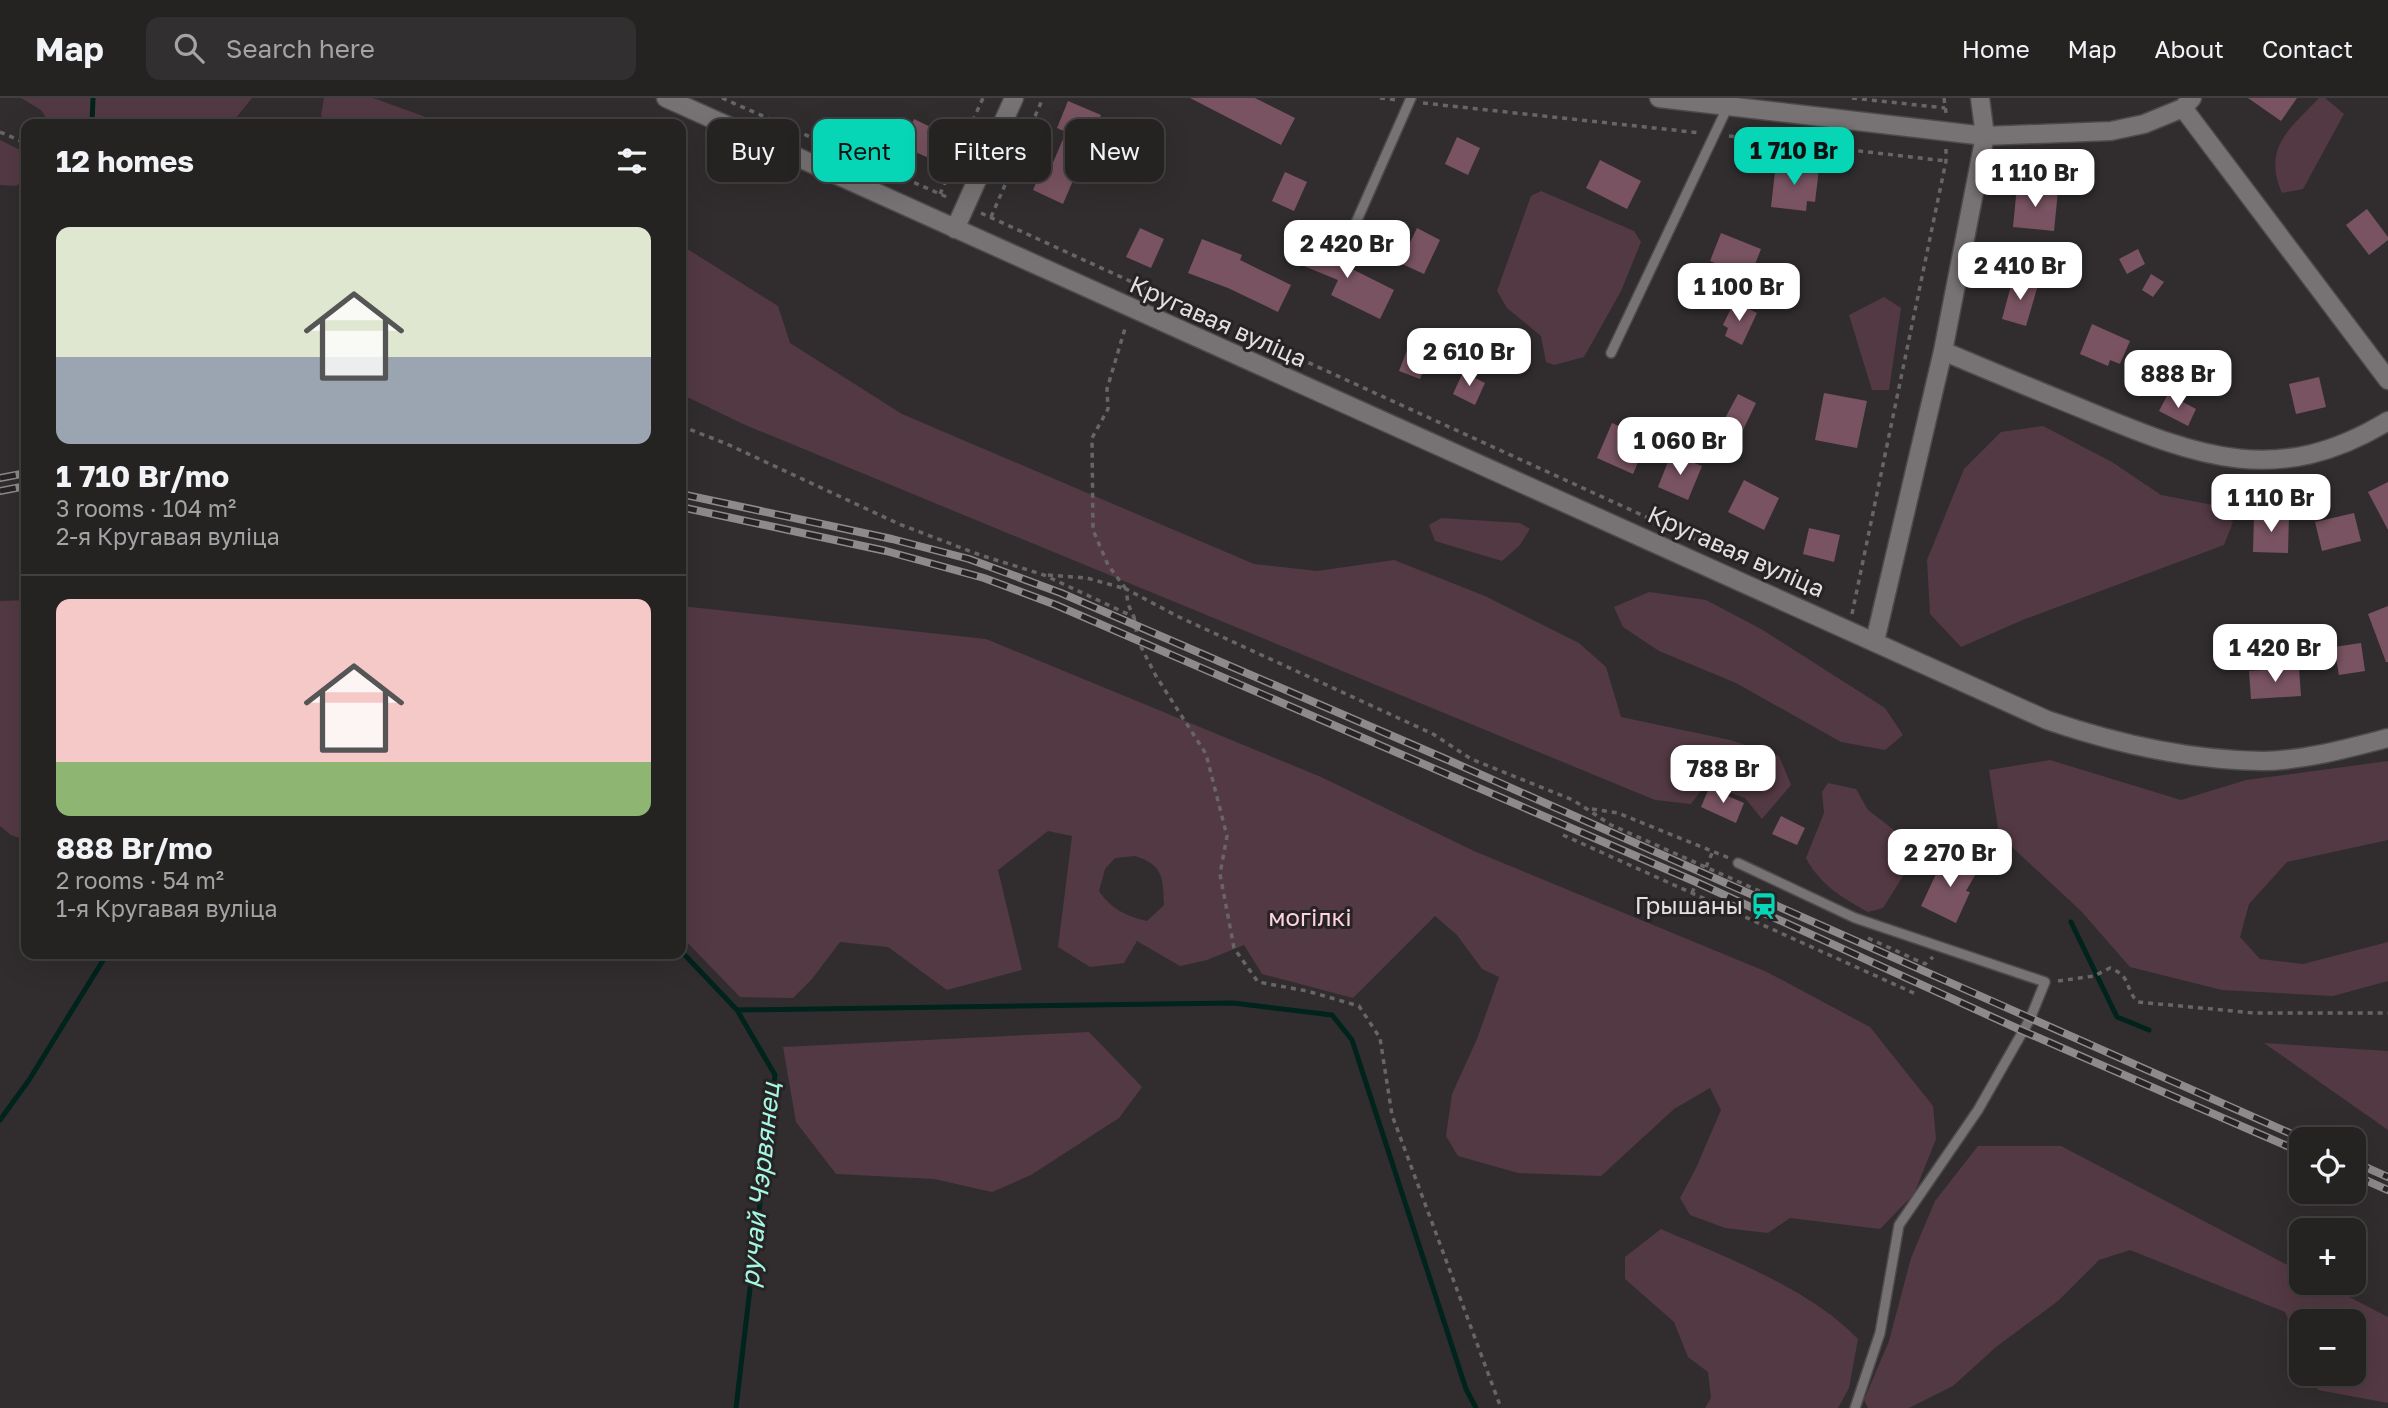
<!DOCTYPE html>
<html lang="en">
<head>
<meta charset="utf-8">
<style>
  :root { --surface:#252222; --page:#312f2f; --text:#f1f3f6; --muted:#a3a4a5; --line:#423f40; --accent:#06d5b6 }
  body { margin:0; font-family:"Golos Text",sans-serif; background:var(--page); color:var(--text); height:100vh; display:flex; flex-direction:column; font-size:26px; white-space:nowrap }
  * { box-sizing:border-box; margin:0 }
  p { font-size:23px; color:var(--muted) }
  .icon { flex:none; width:38px; height:38px; fill:none; stroke:currentColor; stroke-width:2; stroke-linecap:round; stroke-linejoin:round }
  .map { position:relative; flex:1; overflow:hidden }
  .panel { position:absolute; left:21px; top:21px; width:665px; height:840px; display:flex; flex-direction:column; background:var(--surface); border-radius:14px; box-shadow:0 7px 28px #0002,0 0 0 2px var(--line) }
  .panel>* { flex:none }
  .guide { position:absolute; left:707px; top:21px; width:665px; height:63px; display:flex; gap:14px }
  .tools { position:absolute; left:2289px; top:1029px; display:grid; gap:14px }
  .tools a { display:grid; place-items:center; width:77px; height:77px; border-radius:14px; background:var(--surface); box-shadow:0 7px 28px #0002,0 0 0 2px var(--line); font-size:35px }
  .price { position:absolute; translate:-50% -60px; padding:0 16px; border-radius:14px; background:#fff; color:#222; font-size:23px; line-height:46px; filter:drop-shadow(0 2px 4px #0008) }
  .price::after { content:''; position:absolute; left:50%; top:42px; width:21px; height:16px; margin-left:-10px; background:inherit; clip-path:polygon(0 0,100% 0,50% 100%) }
  .price.current { background:var(--accent); color:#111 }
  ul { padding:0; list-style:none }
  li { display:grid; align-content:center; gap:14px; height:371px; padding:0 35px }
  li+li { border-top:2px solid var(--line) }
  li span { display:grid; place-items:center; height:217px; border-radius:14px; color:#555 }
  li>.icon { margin-inline-start:auto }
  span .icon { width:126px; height:126px; fill:#fffc; stroke-width:1 }
  li b { font-size:30px }
  h2 { display:flex; justify-content:space-between; align-items:center; height:84px; padding:0 35px; font-size:30px }
  .tag { padding:0 24px; border-radius:14px; background:var(--surface); box-shadow:0 7px 28px #0002,0 0 0 2px var(--line); font-size:24px; line-height:63px }
  .tag.current { background:var(--accent); color:#111 }
  header { display:flex; align-items:center; gap:42px; box-sizing:border-box; height:98px; padding:0 35px; background:var(--surface); border-bottom:2px solid var(--line) }
  header strong { font-size:33px }
  nav { display:flex; gap:38px; margin-inline-start:auto; font-size:24px }
  .search { width:490px; height:63px; background:var(--page); display:flex; align-items:center; gap:18px; box-sizing:border-box; padding:0 24px; border-radius:14px; color:var(--muted); font-size:26px }
  .map>svg:first-child { display:block }
</style>
</head>
<body>
<header>
<strong>Map</strong>
<div class="search"><svg class="icon" aria-label="search" viewBox="0 0 24 24"><circle cx="10" cy="10" r="6"/><path d="M15 15l6 6"/></svg>Search here</div>
<nav><a>Home</a><a>Map</a><a>About</a><a>Contact</a></nav>
</header>
<div class="map">
<svg width="2388" height="1310" viewBox="0 0 2388 1310">
  <rect width="100%" height="100%" fill="#312d2e"/>
  <path fill="#533943" fill-rule="evenodd" d="M21,0H252L231,26H108L104,23L84,20L80,26H50L41,12Z
    M324,0H373L445,26H326L321,17Z
    M2319,0H2325L2344,16L2303,91L2282,95C2262,49 2290,31 2319,0Z
    M0,42L26,55V80L16,88L0,87Z
    M1541,93L1634,133L1641,144L1621,193L1584,259L1554,267L1546,264L1541,238L1507,210L1497,193L1531,98Z
    M681,147L778,208L790,245L902,316L1254,466L1317,473L1394,462L1485,498L1579,545L1606,569L1621,619L1730,642L1779,658L1791,687L1762,721L1745,700L1706,686L1691,706L1655,702L743,326L681,296Z
    M1884,199L1901,210L1889,292H1872L1849,217Z
    M2043,328L2112,364L2161,397L2218,408L2233,424L2224,447L2025,521L1961,549L1930,516L1927,462L1964,371L2001,334Z
    M1441,420L1520,425L1530,431L1520,447L1502,463L1435,443L1429,427Z
    M1649,494L1706,502L1761,531L1885,610L1903,637L1885,652L1841,644L1736,585L1659,553L1623,529L1614,509Z
    M26,502V736L23,741L11,737L0,728V503Z
    M681,508L986,541L1321,679L1474,753L1767,874L1870,929L1933,1008L1936,1041L1914,1096L1880,1131L1790,1120L1768,1135L1725,1130L1690,1117L1680,1100L1696,1070L1721,1012L1710,990L1674,1011L1601,1078L1518,1075L1458,1058L1446,1038L1452,996L1477,941L1499,879L1482,871L1457,837L1435,818L1353,900L1262,876L1244,847L1207,862L1180,868L1137,843L1124,865L1090,869L1058,849L1072,738L1048,733L998,772L1022,872L947,892L888,849L840,844L812,881L793,900L740,899L681,838ZM1135,758C1163,767 1163,779 1164,807L1147,823C1126,818 1111,811 1099,793L1105,771L1115,760Z
    M2050,662L2181,702L2246,682L2388,663V742L2287,764L2249,806L2240,839L2260,861L2303,866L2388,844V883L2333,898L2222,892L2130,869L2081,813L1999,737L1989,672Z
    M1828,685L1856,691L1868,712L1894,732L1911,752L1908,770L1883,810L1868,814C1843,800 1820,787 1806,760L1824,715L1822,694Z
    M1089,934L1142,989L1119,1020L1031,1077L992,1094L934,1081L836,1076L796,1024L783,949Z
    M2264,945L2388,953V1032Z
    M1978,1048H2061L2301,1174V1185H2322L2388,1219V1305L2318,1292L2311,1276H2354V1223H2301V1251L2285,1214L2130,1152L2099,1162L2058,1203L1996,1249L1953,1288L1909,1310H1868L1864,1302L1889,1243L1911,1160L1935,1103Z
    M1661,1131C1725,1159 1809,1190 1858,1241L1849,1290L1838,1310H1705L1711,1300L1708,1274L1688,1259L1674,1224L1625,1181V1159Z"/>
  <g fill="none" stroke-linecap="round" stroke-linejoin="round">
    <path stroke="#00231c" stroke-width="5" d="M92,26L93,0
      M2071,824L2117,919L2149,932
      M681,853L737,912L775,977L736,1310
      M737,912L1233,905L1332,917L1352,942L1466,1291L1476,1310
      M0,1022L29,982L107,856"/>
  </g>
  <path fill="#795361" d="M1190,0H1255L1295,20L1281,47Z
    M2248,0H2297L2281,23Z
    M1068,3L1101,17L1063,106L1033,92L1045,64L1052,67L1066,34L1057,30Z
    M914,21L943,35L931,61L902,48Z
    M1457,39L1480,50L1468,77L1445,66Z
    M1600,62L1641,83L1627,111L1586,90Z
    M1776,65L1819,71L1815,104L1807,103L1806,113L1771,109Z
    M1285,74L1307,84L1294,113L1272,103Z
    M2017,88L2058,93L2054,133L2013,129Z
    M2367,111L2388,139V142L2369,157L2346,127Z
    M1140,130L1164,141L1151,170L1126,159Z
    M1417,130L1440,142L1424,176L1400,165Z
    M1721,135L1761,151L1750,179L1710,163Z
    M1202,141L1242,157L1240,162L1291,187L1278,214L1228,190L1188,175Z
    M1309,141L1340,154L1336,163L1394,192L1380,221L1331,197L1338,182L1299,166Z
    M2138,151L2145,166L2127,176L2119,161Z
    M2151,176L2164,184L2153,199L2142,192Z
    M2013,180L2038,187L2026,228L2002,221Z
    M1734,204L1757,215L1742,247L1725,238L1728,230L1723,227Z
    M2092,226L2130,243L2120,266L2110,262L2108,268L2080,256Z
    M1412,239L1433,248L1420,281L1399,273Z
    M1463,274L1485,285L1475,307L1453,296Z
    M2319,279L2326,309L2296,316L2289,286Z
    M1824,295L1867,303L1857,350L1815,342Z
    M1738,296L1756,305L1742,334L1723,324Z
    M2168,296L2196,311L2188,328L2159,313Z
    M1612,325L1648,341L1633,376L1597,360Z
    M1671,356L1702,368L1688,402L1658,389Z
    M1744,382L1779,400L1764,432L1728,414Z
    M2388,384V432L2368,394Z
    M2354,415L2361,443L2322,453L2315,424Z
    M2254,416L2289,417L2288,455L2253,454Z
    M1809,430L1840,437L1834,464L1803,456Z
    M2388,508V564H2386L2368,516Z
    M2361,545L2365,573L2339,577L2334,549Z
    M2299,570L2301,598L2251,601L2249,573Z
    M1709,690L1744,705L1736,725L1701,709Z
    M1781,718L1805,730L1797,747L1772,736Z
    M1944,759L1964,768L1967,763L1979,770L1966,793L1970,794L1956,825L1921,808Z"/>
  <g fill="none" stroke-linecap="round" stroke-linejoin="round">
    <defs>
      <path id="lane" d="M1350,138L1411,0
        M1611,255L1728,8
        M1738,765L1855,820L2045,884L2030,921L1978,1012L1899,1127L1880,1235L1855,1310"/>
      <path id="street" d="M666,0L2047,622C2117,646 2188,662 2262,663C2302,663 2349,650 2388,640
        M1659,0L1985,38L2111,33L2144,26L2183,10L2192,0
        M2183,10L2388,282
        M955,131L1014,0
        M1943,253C1992,274 2041,294 2090,314C2199,359 2278,390 2388,323
        M1875,543L1943,253L1985,38L1980,0"/>
    </defs>
    <use href="#lane" stroke="#4d4a4b" stroke-width="12"/>
    <use href="#street" stroke="#4d4a4b" stroke-width="21"/>
    <path stroke="#686566" stroke-width="3.5" stroke-dasharray="5 5" stroke-linecap="butt" d="M722,0L949,100
      M1380,0L1398,2
      M1852,0L1945,10
      M1944,0L1946,15
      M1423,5L1701,35
      M0,34L26,45
      M1729,38L1946,63
      M940,96L983,0
      M981,115L1725,455
      M991,119L1043,0
      M681,328L727,346L899,426L980,457L1044,477L1134,519L1128,506L1126,491L1179,519L1433,636L1471,661L1573,702L1611,727L1764,795
      M1048,477L1087,480L1126,491L1108,467L1093,432L1092,340L1108,311L1107,291L1126,227
      M1852,516L1946,63V51
      M1134,519L1138,543L1156,578L1206,656L1227,738L1220,776L1234,850L1258,884L1307,893L1359,908L1380,940L1392,1017L1501,1310
      M1592,711L1618,715L1729,760
      M1563,737L1916,896
      M1706,769L1713,753
      M1692,795L1703,767
      M1868,840L1925,866L1933,859
      M2058,883L2094,878L2110,870C2133,879 2124,891 2138,904L2254,915H2388"/>
    <use href="#lane" stroke="#777374" stroke-width="9"/>
    <use href="#street" stroke="#777374" stroke-width="18"/>
    <defs>
      <path id="rail" d="M0,380L26,375
        M0,393L26,388
        M681,396L892,441L969,461L1061,495L1448,662L2303,1041
        M681,409L886,453L984,480L1056,507L1696,784L2023,933L2301,1054
        M2354,1064L2388,1079
        M2354,1077L2388,1092"/>
    </defs>
    <use href="#rail" stroke="#8d8a8b" stroke-width="8"/>
    <use href="#rail" stroke="#272324" stroke-width="5" stroke-dasharray="16" stroke-linecap="butt"/>
  </g>
  <defs>
    <symbol id="station-bare" viewBox="-9 -9 18 18"><path d="M-3-6H3Q5-6 5-4V2Q5 4 3 4L4.5 6H3L1.5 4h-3L-3 6H-4.5L-3 4Q-5 4-5 2V-4Q-5-6-3-6ZM-3.5-4v3h7v-3ZM-3.5 1v1.5H-2V1ZM2 1v1.5H3.5V1Z" fill="#06d5b6" stroke="#272324" stroke-width="2.5" paint-order="stroke"/></symbol>
  </defs>
  <g fill-rule="evenodd">
    <use href="#station-bare" x="1745" y="789" width="38" height="38"/>
  </g>
  <g text-anchor="middle" stroke-width="6" stroke-linejoin="round" paint-order="stroke">
    <g font-size="24" fill="#e2e0e1" stroke="#272324">
      <text transform="translate(1218 224) rotate(24)" y="8">Кругавая вуліца</text>
      <text transform="translate(1736 454) rotate(24)" y="8">Кругавая вуліца</text>
    </g>
    <g font-size="24" fill="#e2e0e1" stroke="#272324" text-anchor="end">
      <text x="1743" y="816">Грышаны</text>
    </g>
    <g font-size="24" fill="#fdd2e1" stroke="#272324">
      <text x="1310" y="828">могілкі</text>
    </g>
    <g font-size="26" font-style="italic" fill="#a5f7e2" stroke="#272324">
      <text transform="translate(760 1087) rotate(-84)" y="9">ручай Чэрвянец</text>
    </g>
  </g>
</svg>
<div class="tools">
<a><svg class="icon" aria-label="locate" viewBox="0 0 24 24"><circle cx="12" cy="12" r="6"/><path d="M12 2v4M12 18v4M2 12h4M18 12h4"/></svg></a>
<a>+</a>
<a>−</a>
</div>
<b class="price current" style="left:1794px;top:89px">1 710 Br</b>
<b class="price" style="left:2035px;top:111px">1 110 Br</b>
<b class="price" style="left:1347px;top:182px">2 420 Br</b>
<b class="price" style="left:2020px;top:204px">2 410 Br</b>
<b class="price" style="left:1739px;top:225px">1 100 Br</b>
<b class="price" style="left:1469px;top:290px">2 610 Br</b>
<b class="price" style="left:2178px;top:312px">888 Br</b>
<b class="price" style="left:1680px;top:379px">1 060 Br</b>
<b class="price" style="left:2271px;top:436px">1 110 Br</b>
<b class="price" style="left:2275px;top:586px">1 420 Br</b>
<b class="price" style="left:1723px;top:707px">788 Br</b>
<b class="price" style="left:1950px;top:791px">2 270 Br</b>
<div class="guide">
<a class="tag">Buy</a>
<a class="tag current">Rent</a>
<a class="tag">Filters</a>
<a class="tag">New</a>
</div>
<section class="panel">
<h2>12 homes<svg class="icon" aria-label="filters" viewBox="0 0 24 24"><path d="M4 7h16M4 17h16"/><circle cx="9" cy="7" r="2"/><circle cx="15" cy="17" r="2"/></svg></h2>
<ul>
<li><span style="background:linear-gradient(#dfe7d0 60%,#9aa5b1 0)"><svg class="icon" aria-label="home" viewBox="0 0 24 24"><path d="M3 11l9-7 9 7M6 9v11h12V9"/></svg></span><div><b>1 710 Br/mo</b><p>3 rooms · 104 m²</p><p>2-я Кругавая вуліца</p></div></li>
<li><span style="background:linear-gradient(#f6c9c9 75%,#8fb573 0)"><svg class="icon" aria-label="home" viewBox="0 0 24 24"><path d="M3 11l9-7 9 7M6 9v11h12V9"/></svg></span><div><b>888 Br/mo</b><p>2 rooms · 54 m²</p><p>1-я Кругавая вуліца</p></div></li>
</ul>
</section>
</div>
</body>
</html>
